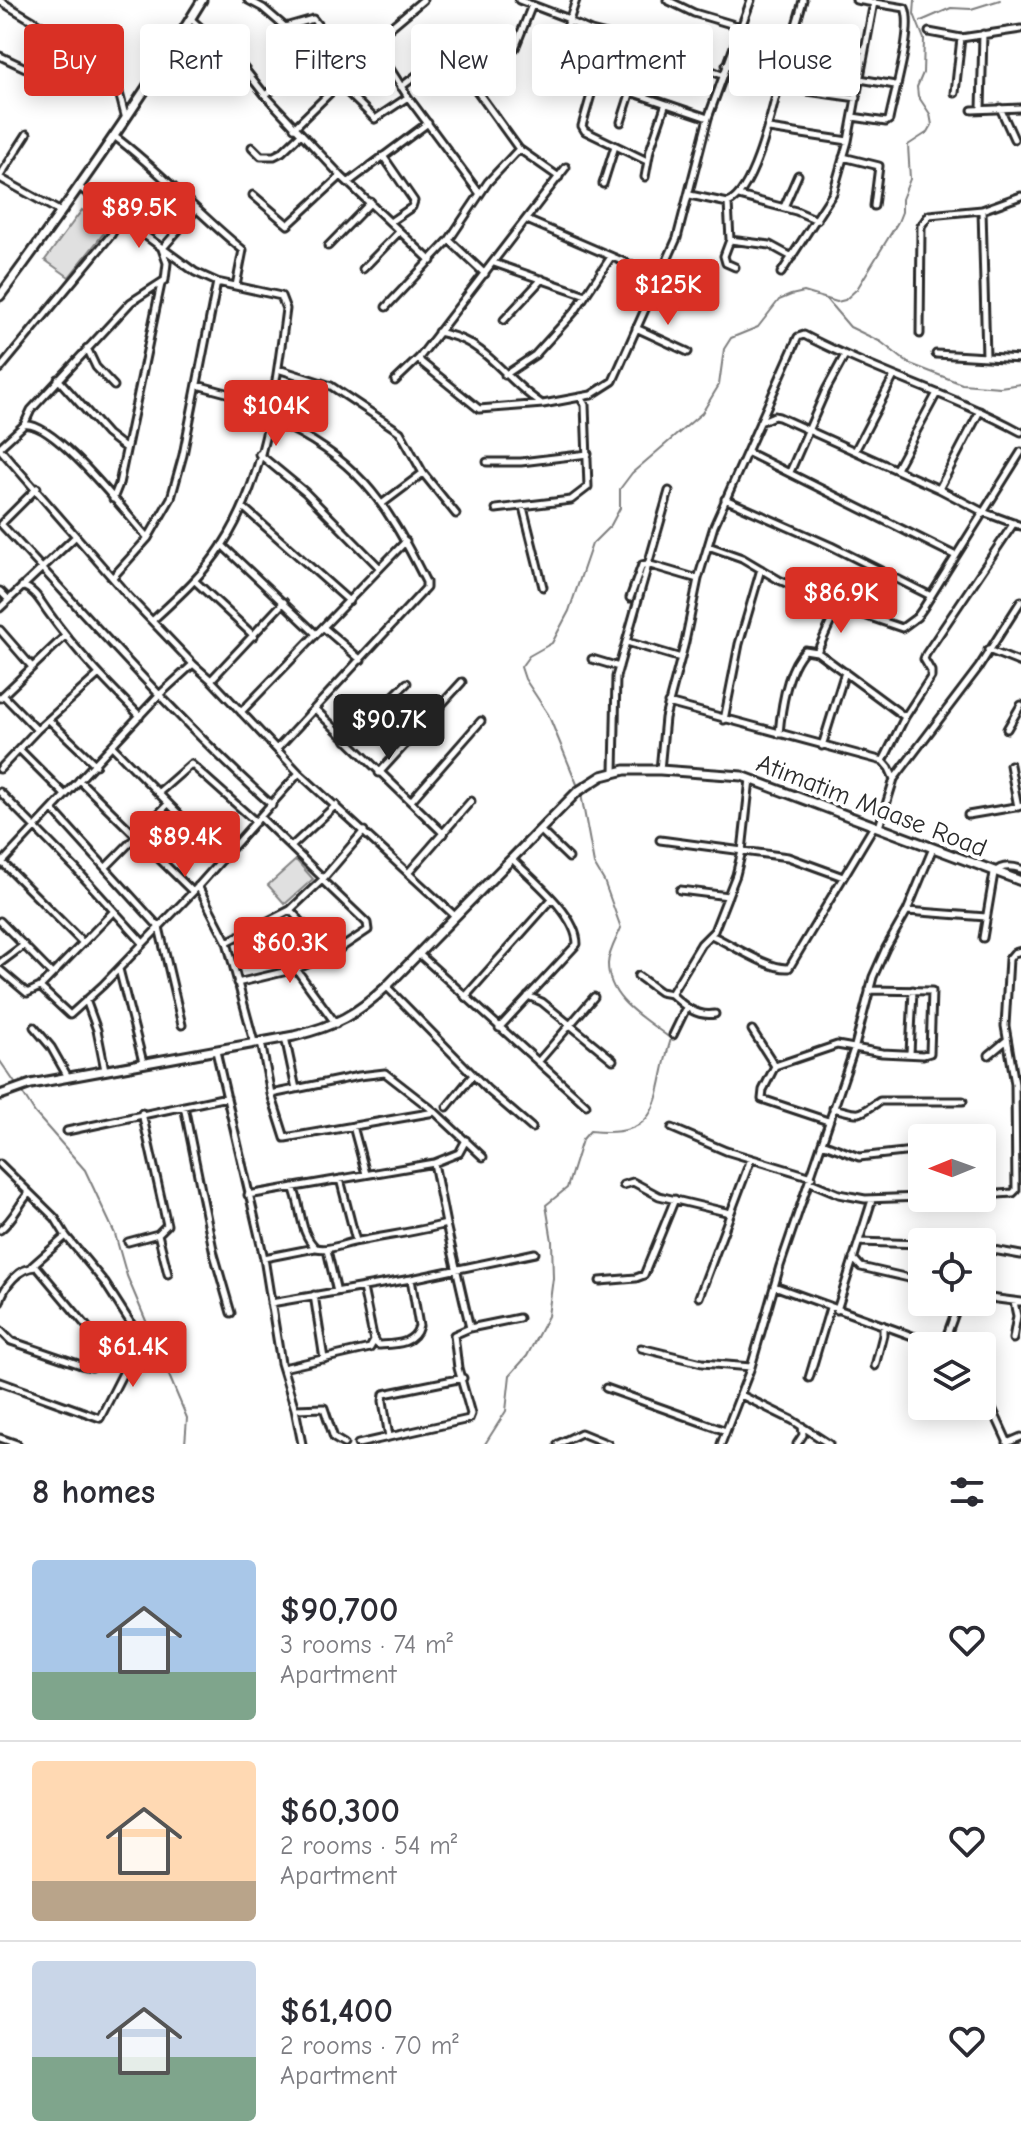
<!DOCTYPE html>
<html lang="en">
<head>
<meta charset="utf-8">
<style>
  :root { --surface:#fff; --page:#f7f7f7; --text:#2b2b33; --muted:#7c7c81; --line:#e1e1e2; --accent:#d93025 }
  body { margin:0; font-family:"Comic Neue",sans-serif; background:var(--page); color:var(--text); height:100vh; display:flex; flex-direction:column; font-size:30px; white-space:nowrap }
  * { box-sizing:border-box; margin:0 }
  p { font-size:26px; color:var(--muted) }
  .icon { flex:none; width:44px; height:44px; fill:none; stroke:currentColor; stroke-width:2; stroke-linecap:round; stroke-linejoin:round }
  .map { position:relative; height:1444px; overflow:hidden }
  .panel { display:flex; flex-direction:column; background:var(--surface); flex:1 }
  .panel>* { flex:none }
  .banner { position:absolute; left:24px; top:24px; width:974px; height:72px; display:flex; gap:16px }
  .needle { width:52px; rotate:269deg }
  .fabs { position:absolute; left:908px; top:1124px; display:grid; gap:16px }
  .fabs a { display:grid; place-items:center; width:88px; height:88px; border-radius:8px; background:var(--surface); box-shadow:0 4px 20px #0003; font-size:40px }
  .price { position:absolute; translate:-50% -68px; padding:0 18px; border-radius:8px; background:var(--accent); color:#fff; font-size:26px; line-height:52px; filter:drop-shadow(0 2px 4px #0008) }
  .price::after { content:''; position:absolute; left:50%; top:48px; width:24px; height:18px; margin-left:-12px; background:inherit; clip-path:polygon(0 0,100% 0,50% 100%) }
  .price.active { background:#222; color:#fff }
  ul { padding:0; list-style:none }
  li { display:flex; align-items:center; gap:24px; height:200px; padding:0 32px }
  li+li { border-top:2px solid var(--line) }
  li span { display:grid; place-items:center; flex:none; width:224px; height:160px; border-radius:8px; color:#555 }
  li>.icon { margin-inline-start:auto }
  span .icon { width:96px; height:96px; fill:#fffc; stroke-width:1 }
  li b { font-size:34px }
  h2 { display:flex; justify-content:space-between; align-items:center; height:96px; padding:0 32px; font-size:34px }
  .pill { padding:0 28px; border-radius:8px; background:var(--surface); box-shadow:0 4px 20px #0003; font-size:28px; line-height:72px }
  .pill.active { background:var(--accent); color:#fff }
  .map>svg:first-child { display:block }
</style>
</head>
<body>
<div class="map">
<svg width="1021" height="1444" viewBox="0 0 1021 1444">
  <rect width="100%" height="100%" fill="#fff"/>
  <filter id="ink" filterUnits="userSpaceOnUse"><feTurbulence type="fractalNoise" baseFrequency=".0125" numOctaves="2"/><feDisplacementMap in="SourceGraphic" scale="16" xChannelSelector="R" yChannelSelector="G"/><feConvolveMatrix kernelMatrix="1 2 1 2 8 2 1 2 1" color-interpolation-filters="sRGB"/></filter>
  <g filter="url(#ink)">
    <path fill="#e0e0e0" stroke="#868686" stroke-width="2" d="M82,210L107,229L69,277L45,260Z
      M296,860L313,879L285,904L268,885Z"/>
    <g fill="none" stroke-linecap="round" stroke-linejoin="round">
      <path stroke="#7e7e7e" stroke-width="2" d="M921,21L951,8L971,9L1000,0
        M826,299L850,327L881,342L908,363L962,384L1000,387L1021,384
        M579,789L548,714L525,679L521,667L529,656L552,643L569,611L592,544L611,525L620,508V489L632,473L702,413L719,385L724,349L731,338L758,327L779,300L791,295L804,292L837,302L845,300L857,289L898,222L902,212V199L910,179L908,145L928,132L932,125L930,114L918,96L917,87L923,73L924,39L914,14L915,0
        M0,1061L15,1083
        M21,1091L35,1113L85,1170L115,1234L127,1276L187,1418L185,1444
        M485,1444L506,1411L510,1375L527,1356L548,1316L553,1278L552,1241L546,1205L567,1188L582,1140L590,1131C667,1140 653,1093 671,1039C646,1019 608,1001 608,964C608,953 617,938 621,928L604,881L594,864L581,794"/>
      <defs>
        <path id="minor" d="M248,0L263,8L285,27L313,19L334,46
          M519,0L569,19
          M667,0L694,13L741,27
          M0,1L77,47L94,35C113,58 118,91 126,119
          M191,19L243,67L265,95L341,176L431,261
          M568,21L591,31L634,42L722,75
          M929,32L961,38
          M371,39L408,97L480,194
          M792,41L865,50
          M515,48L532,5
          M0,56L68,88
          M726,65L782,71
          M554,66L708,118
          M467,77L491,58
          M860,79L895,85
          M595,81L582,126L585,131L647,161
          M401,87L445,54L451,55L519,149L559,177
          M553,87L554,66L576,0
          M779,87L857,98
          M955,93L961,38L1021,29
          M265,95L334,46L358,39H371L386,31L423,0
          M1000,108L1014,139
          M981,109L983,34
          M972,110L1021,108
          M853,117L886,122L889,120C894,94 914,29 905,8L856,0
          M621,122L630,94
          M294,128L337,86L342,87L375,119L408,97
          M769,129L848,141
          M114,136C160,170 198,214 243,250L236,286
          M252,147L261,156H274L282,152L301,134
          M383,156L414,201L412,207L390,222
          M843,157L879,166L874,206
          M566,167L419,358L421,362L479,409L543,404L591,395L613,381L677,238L708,118L751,0
          M0,176L27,134
          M645,177L650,150L665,106
          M0,178L61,212
          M349,182L428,123
          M603,184L615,146
          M79,187L195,272L217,282L281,296L286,309C276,385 266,478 223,544C204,574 178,597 152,621
          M253,195L288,225L341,176
          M690,195L728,203C756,192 774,101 782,72C788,48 797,24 803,0
          M739,196L796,211L817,220
          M728,203L730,240L770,245L792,257
          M784,207L798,175
          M982,210L986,357
          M527,220L659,277
          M449,240L485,274
          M730,240L724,256L726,263L735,267
          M328,246L371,202
          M494,263L586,295
          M363,269L399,232
          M781,273L833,193L848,141L874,2
          M386,307L449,240L488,182L519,149
          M504,320L542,279
          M636,328L688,352
          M438,332C446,334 455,336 463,340C493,354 513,386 542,404
          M920,334L921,226L929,215L982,210L1021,196
          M87,348L96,367L114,386
          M936,354L1021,359
          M0,369L111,235L116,227L117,214
          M278,369L331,386L400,432L423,473L456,514
          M505,375L535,355L575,311L611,257
          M58,379L107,434L125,448
          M395,381L419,358
          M197,385L271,405
          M269,418C357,458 384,498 426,582V588L277,749
          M760,422L774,416L779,417L939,489L983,512L1021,526
          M24,425C54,420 126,514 148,538
          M0,447L24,425L31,410L131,302L165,280L167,263L162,249L196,210
          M0,449L129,597L193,664L211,680L299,773L455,916
          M855,451L893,378
          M747,452L954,555
          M259,454L305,492L380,568
          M487,462H521L588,454
          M896,469L937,393
          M790,472L826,390L844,357
          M939,489L980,411
          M113,499L119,484L161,284
          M725,499L831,546L931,596
          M383,503L423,473
          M243,507L349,601
          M523,507L543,587
          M496,509L571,500L588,487L585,405L580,397
          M1,524C90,619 175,718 272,805
          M1,524L37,488
          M222,545L316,634
          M708,546L742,558L779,580L838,606L902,628L917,617L924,607L1021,452
          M113,577L148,538L171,498L183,455L217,282
          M195,581L254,636
          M22,586C35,590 40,601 48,612C75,650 107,683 140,716
          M0,591L8,599
          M630,598L642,565L647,564L698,579
          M0,608L75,537
          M324,628L361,660
          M0,630L32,667
          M627,642L681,658
          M988,650L1021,663
          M817,652L838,606
          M592,659L619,667
          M211,680L284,602
          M3,695L37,730
          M0,698L65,636
          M668,703L883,761L889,768L894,779
          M315,709L444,834
          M241,712L406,541
          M724,720L739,644L761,569
          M50,721L96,765
          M1007,729L1021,705
          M779,734C781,710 787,668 805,650L817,652L905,717
          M347,741L407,683
          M112,746L222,858
          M822,746L845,672
          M20,750L65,795
          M883,761L905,717L931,677V671L924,659L926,654L1014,523
          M1010,765L1018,807
          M0,769L37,730L98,675
          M660,770L665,718L685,642L698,579L714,526L798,337L804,335C874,372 951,394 1021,432
          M614,772L616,677L669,491
          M379,773L462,682
          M79,780L193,892
          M0,792L75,868L143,943
          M158,793L191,764L256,822
          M411,801L481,721
          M53,810L159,927L182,1025
          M968,815L1021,806
          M261,818L323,878
          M879,827L894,779L979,667L1021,601
          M540,830L569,858
          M660,840L788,857L843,877
          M291,847L336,805
          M2,862L82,942
          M0,865L158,696L193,664
          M107,866L168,804
          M409,872L471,801
          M198,886L227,942L254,1042
          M680,890L728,896
          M290,910L332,954
          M907,911L986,917
          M0,921L51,973
          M711,935C731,944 769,970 789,968L874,826
          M983,938L994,873C1001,865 1012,866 1021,869
          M227,942L290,910L322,880L364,831
          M419,954L586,1105
          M0,963L24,945
          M119,969L143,1062
          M296,969L336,1024
          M0,970L27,993L40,987L113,912
          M638,976L660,992L671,994L701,944L714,931L736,875L742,851L750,779
          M237,983L296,969L332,954L368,930L367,923L322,880
          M40,987L70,1015L103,985L193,892L299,773
          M387,987L488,1090L532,1128
          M671,994C684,1006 696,1017 715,1014
          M528,996L542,1002L613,1060
          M465,997L552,899
          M86,1000L97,1030L105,1070
          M34,1027L51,1047L68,1077
          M499,1028L577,944C577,915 532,879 512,859
          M752,1030L775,1066
          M673,1035L686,1008
          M285,1037L296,1089
          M261,1042L271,1094L285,1138L435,1112
          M216,1051L264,1258L281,1363L295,1409L302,1444
          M910,1054L913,990
          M989,1055L1007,1040
          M538,1062L594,997
          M271,1094L359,1076L385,1073L435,1112L483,1157
          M184,1106L214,1254L231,1313
          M447,1107L473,1075
          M833,1108C863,1115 855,1117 880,1101H963
          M828,1121L762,1099L763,1090L775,1066L837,1045L882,1053L923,1055L930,1053L932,991L869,990
          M353,1126L366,1174
          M672,1128L726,1151L812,1177
          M67,1131L227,1097
          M822,1143L859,1157L922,1150
          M0,1164L55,1218L66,1236L105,1283L141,1339V1351L125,1369L100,1418L0,1382
          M340,1179L356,1241
          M810,1182L839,1194L865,1199L922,1197
          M623,1185L633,1182L659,1196L730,1213
          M293,1187C302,1207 299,1233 316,1248C331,1251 344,1243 359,1241C388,1235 417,1232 446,1224L434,1163
          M248,1195L434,1163L459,1153L466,1140
          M982,1195L1013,1193L1016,1190L1015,1084L1005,1026L1009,959L1014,953L1021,951
          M446,1224L470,1328
          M0,1230C13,1220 18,1206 29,1193
          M158,1234L168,1274
          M128,1242L158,1234L167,1225L142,1113
          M859,1242L922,1244
          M982,1248L1021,1255
          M327,1250L337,1292
          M264,1258L315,1248
          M853,1258L861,1267L922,1281
          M32,1266L66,1236
          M600,1281L636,1278L644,1275L675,1199
          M774,1286L940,1346
          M363,1288L374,1341
          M314,1295L324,1359
          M699,1297L751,1159
          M982,1297L1021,1302
          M0,1302C4,1286 19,1267 37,1267L104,1347L92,1367L81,1365L11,1341L0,1330
          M271,1303L411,1279L535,1253
          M837,1310L872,1200
          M1013,1339L1017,1316L1014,1302
          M374,1341L378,1345C395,1344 414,1345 419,1326L411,1279
          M943,1346L959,1302
          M641,1348L702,1363L751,1367
          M875,1366L883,1335V1325
          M283,1368L370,1348L374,1341
          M809,1378L830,1308
          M982,1386L1008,1443
          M606,1388L726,1431
          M741,1395L792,1420L829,1444
          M919,1398L922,1400
          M929,1406L938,1412L952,1406
          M295,1409L324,1408L334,1438L344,1444
          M389,1437L383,1401L384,1394L463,1378
          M0,1438L17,1444
          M1007,1443L1021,1437
          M358,1444L469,1419L471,1414L458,1368L454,1335L470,1328L519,1318
          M558,1444L581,1433L608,1444
          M721,1444L751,1367L780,1266L855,1046L873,977L886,948L907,911L933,848
          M797,1444L803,1435L802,1426"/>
        <path id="tertiary" d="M0,296C71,200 140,102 202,0"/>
        <path id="secondary" d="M0,1095L31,1084L294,1036C335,1026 356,1015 387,986L577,792L602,776L625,770H660L742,776L1021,881"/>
      </defs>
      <use href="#minor" stroke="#2b2b2b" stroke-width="11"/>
      <use href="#tertiary" stroke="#2b2b2b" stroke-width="13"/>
      <use href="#secondary" stroke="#2b2b2b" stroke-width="13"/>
      <use href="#minor" stroke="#fff" stroke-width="5"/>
      <use href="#tertiary" stroke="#fff" stroke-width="7"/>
      <use href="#secondary" stroke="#fff" stroke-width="7"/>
    </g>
  </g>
  <g text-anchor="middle" stroke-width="8" stroke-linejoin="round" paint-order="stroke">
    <g font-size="26" fill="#2b2b2b" stroke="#fff">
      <text transform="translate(872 805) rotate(21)" y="9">Atimatim Maase Road</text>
    </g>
  </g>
</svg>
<div class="fabs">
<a><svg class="needle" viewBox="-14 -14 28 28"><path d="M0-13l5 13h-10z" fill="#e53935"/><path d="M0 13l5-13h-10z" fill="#7c7c81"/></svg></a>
<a><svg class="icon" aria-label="locate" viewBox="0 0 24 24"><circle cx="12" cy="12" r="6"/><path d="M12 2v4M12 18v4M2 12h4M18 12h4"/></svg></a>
<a><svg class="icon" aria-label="layers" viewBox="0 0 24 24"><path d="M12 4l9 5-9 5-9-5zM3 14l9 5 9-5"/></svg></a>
</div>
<b class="price" style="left:139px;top:250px">$89.5K</b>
<b class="price" style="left:668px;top:327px">$125K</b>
<b class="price" style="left:276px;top:448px">$104K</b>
<b class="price" style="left:841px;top:635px">$86.9K</b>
<b class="price active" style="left:389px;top:762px">$90.7K</b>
<b class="price" style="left:185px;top:879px">$89.4K</b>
<b class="price" style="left:290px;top:985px">$60.3K</b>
<b class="price" style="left:133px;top:1389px">$61.4K</b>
<div class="banner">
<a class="pill active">Buy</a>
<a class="pill">Rent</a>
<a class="pill">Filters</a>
<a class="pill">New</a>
<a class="pill">Apartment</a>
<a class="pill">House</a>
</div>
</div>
<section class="panel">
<h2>8 homes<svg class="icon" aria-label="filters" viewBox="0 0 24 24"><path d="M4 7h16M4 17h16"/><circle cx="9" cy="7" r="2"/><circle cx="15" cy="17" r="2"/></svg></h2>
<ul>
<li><span style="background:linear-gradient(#a9c7e8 70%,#7fa58c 0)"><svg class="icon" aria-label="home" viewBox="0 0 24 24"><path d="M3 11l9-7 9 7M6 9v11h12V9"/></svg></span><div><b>$90,700</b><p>3 rooms · 74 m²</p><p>Apartment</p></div><svg class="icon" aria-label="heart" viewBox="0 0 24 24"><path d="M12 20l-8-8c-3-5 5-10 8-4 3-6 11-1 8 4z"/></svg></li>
<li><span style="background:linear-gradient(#ffd9b3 75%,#b9a48a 0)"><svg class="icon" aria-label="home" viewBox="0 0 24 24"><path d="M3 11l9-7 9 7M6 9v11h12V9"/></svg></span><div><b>$60,300</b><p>2 rooms · 54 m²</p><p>Apartment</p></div><svg class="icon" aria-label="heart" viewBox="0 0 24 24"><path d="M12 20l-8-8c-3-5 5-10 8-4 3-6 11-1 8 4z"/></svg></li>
<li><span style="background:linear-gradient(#c9d6e8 60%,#7fa58c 0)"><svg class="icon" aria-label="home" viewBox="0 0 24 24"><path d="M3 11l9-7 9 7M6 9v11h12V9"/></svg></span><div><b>$61,400</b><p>2 rooms · 70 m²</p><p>Apartment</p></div><svg class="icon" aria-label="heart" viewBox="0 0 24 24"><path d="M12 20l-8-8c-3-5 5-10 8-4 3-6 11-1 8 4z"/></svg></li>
</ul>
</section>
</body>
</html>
